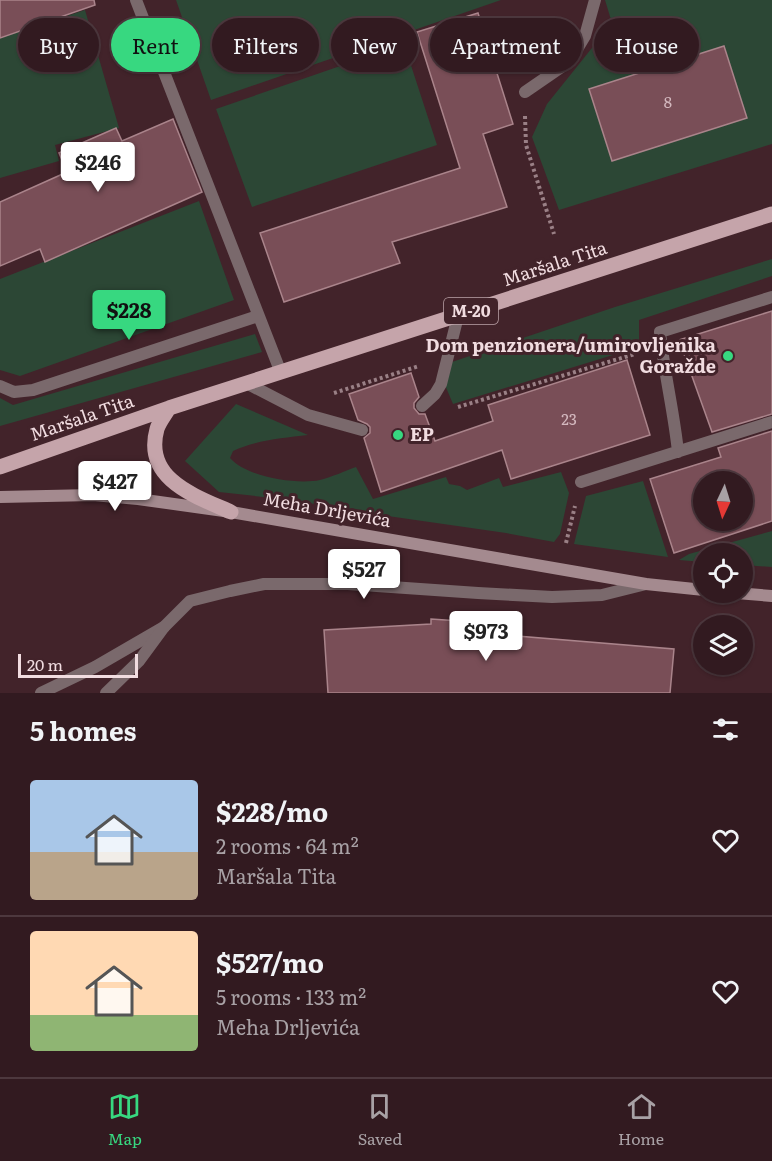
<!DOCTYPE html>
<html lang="en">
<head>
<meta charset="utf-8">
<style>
  :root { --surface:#321a20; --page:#3a2329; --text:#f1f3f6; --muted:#a8a1a5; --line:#4d383e; --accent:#37d880 }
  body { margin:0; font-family:Literata,serif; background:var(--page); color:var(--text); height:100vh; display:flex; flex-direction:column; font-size:22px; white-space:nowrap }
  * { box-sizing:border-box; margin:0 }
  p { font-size:20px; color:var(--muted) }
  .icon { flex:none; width:33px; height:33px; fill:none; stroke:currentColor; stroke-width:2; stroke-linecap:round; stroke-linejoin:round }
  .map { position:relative; height:693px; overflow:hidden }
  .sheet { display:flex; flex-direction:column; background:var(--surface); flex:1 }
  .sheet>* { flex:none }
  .guide { position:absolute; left:18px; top:18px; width:736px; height:54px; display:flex; gap:12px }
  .needle { width:39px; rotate:184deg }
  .controls { position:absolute; left:693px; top:471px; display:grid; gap:12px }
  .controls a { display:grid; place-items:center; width:60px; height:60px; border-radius:50%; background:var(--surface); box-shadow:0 2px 4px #0004,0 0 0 2px var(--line); font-size:30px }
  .scale { position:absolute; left:18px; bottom:15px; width:120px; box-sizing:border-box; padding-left:6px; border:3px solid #f1dce0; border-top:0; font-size:16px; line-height:21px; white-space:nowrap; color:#f1dce0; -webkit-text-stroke:4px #42232a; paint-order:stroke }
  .price { position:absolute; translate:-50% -51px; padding:0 14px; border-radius:6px; background:#fff; color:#222; font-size:20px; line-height:39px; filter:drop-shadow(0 2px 3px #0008) }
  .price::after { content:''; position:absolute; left:50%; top:36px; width:18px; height:14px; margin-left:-9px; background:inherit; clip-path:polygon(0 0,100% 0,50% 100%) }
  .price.selected { background:var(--accent); color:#111 }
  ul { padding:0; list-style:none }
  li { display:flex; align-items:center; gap:18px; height:150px; padding:0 30px }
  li+li { border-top:2px solid var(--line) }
  li span { display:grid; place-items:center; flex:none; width:168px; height:120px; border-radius:6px; color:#555 }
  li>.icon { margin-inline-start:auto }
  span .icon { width:72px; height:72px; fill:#fffc; stroke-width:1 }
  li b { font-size:26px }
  h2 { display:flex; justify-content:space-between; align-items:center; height:72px; padding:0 30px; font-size:26px }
  .chip { padding:0 21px; border-radius:27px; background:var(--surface); box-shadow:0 2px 4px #0004,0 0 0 2px var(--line); font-size:21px; line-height:54px }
  .chip.selected { background:var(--accent); color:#111 }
  .dock { display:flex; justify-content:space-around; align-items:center; height:84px; border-top:2px solid var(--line); background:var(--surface); font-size:16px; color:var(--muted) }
  .dock a { display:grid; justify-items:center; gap:3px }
  .dock .selected { color:var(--accent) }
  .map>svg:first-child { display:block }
</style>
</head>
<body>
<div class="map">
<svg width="772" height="693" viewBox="0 0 772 693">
  <rect width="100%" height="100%" fill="#42232a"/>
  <path fill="#2c4735" d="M176,0H501L211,100Z
    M605,0H772V144L559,210L532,137L547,104L612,23Z
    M85,10L119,128L55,145L59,161L0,178V38Z
    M404,44L437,145L252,207L216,109Z
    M199,201L234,300L20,376L0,370V279Z
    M772,259V276L639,320V347L453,404L445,385L452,362L615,307Z
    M255,334L262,352L0,426V398L13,405Z
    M236,404L308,435C282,438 257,440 233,451L230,458C246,477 297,485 320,480C332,477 345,471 356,467L373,499L446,477L449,484L460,486L467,490L499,478L503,487L561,472L569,493L560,534L554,542L506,533L339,509L300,501L219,492L185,461Z
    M643,481L668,557L574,544L586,496Z
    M772,531V567L743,565L742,554H704L703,562L679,560L689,554Z"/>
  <path fill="#794e57" stroke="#aa848b" stroke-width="1.5" fill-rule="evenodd" d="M0,0H94L95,5L0,38Z
    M478,13L513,124L483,134L507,207L392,242L400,263L284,302L260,233L460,168L417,32Z
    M724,46L747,118L612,161L589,89Z
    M173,119L202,192L45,262L40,249L0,266V202L67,172L59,153L116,128L122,141Z
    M772,311V414L712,432L679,340Z
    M627,360L650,435L511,479L502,450L381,492L364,438L370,433V427L367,424L358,420L349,394L411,373L419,397L414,403V408L419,414H425L435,441L493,421L488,405Z
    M772,431V521L674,553L650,479L721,457L718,448ZM704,482H742V520H704Z
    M431,619L518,625L517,636L674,649L670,693H328L324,630L431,624Z"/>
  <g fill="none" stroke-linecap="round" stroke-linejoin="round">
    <path stroke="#9a8086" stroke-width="4" stroke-dasharray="3 3" stroke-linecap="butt" d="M525,116L526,145L554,234
      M334,393L419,366
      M458,407L635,354
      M566,543L575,506"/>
    <path stroke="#7a696c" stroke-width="12" d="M248,384L308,415L362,430
      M422,406L435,394L441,384L458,316
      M678,452C674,412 664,373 660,332L772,297
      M581,482L772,422
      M41,693L95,667L164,627"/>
    <path stroke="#7a696c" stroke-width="12" d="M136,0L281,373
      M525,92L570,61L585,36L595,0
      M0,386L14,392L33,390L258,316
      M106,693L139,661L164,627L190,601L230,591L264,584H348L478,593L552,597L602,595L646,584"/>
    <path stroke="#a48a8f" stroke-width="12" d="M0,497L93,495L138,499L231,512L646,584L704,590
      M724,592L772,596"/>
    <path stroke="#c5a4aa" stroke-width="15" d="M169,408C165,415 159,422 157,429C143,479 195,496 231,512
      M0,467L169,408L772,214"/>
  </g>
  <g fill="#37d880" stroke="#42232a" stroke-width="2">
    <circle cx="728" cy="356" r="6"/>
    <circle cx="398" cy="435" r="6"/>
  </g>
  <g text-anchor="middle" stroke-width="6" stroke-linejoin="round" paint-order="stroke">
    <g font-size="15" fill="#d3b8be">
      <text x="668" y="108">8</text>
      <text x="569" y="425">23</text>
    </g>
    <rect fill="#42232a" stroke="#bca4a9" stroke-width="1.5" x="444" y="298" width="54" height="26" rx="4.5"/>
    <g font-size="16" font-weight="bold" fill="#f1dce0">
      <text x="471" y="317">M-20</text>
    </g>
    <g font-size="18" fill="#f1dce0" stroke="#42232a">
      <text transform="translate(555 264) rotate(-18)" y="6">Maršala Tita</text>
      <text transform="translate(82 418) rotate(-19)" y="6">Maršala Tita</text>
      <text transform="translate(327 510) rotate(10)" y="6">Meha Drljevića</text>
    </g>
    <g font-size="18" font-weight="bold" fill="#f1dce0" stroke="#42232a" text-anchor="end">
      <text x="716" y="352">Dom penzionera/umirovljenika<tspan x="716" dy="21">Goražde</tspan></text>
      <text x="410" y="441" text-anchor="start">EP</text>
    </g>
  </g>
</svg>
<div class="controls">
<a><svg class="needle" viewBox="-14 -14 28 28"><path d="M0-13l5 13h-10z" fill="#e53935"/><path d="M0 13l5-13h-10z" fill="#a8a1a5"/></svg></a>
<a><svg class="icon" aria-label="locate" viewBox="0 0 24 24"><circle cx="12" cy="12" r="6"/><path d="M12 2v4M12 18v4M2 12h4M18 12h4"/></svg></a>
<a><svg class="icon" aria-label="layers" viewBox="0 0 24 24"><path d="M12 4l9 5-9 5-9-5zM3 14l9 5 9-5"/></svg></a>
</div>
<div class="scale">20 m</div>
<b class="price" style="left:98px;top:193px">$246</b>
<b class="price selected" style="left:129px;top:341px">$228</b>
<b class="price" style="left:115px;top:512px">$427</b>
<b class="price" style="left:364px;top:600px">$527</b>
<b class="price" style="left:486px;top:662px">$973</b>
<div class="guide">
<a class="chip">Buy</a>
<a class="chip selected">Rent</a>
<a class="chip">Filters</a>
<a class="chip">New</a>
<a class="chip">Apartment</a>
<a class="chip">House</a>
</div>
</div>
<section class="sheet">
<h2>5 homes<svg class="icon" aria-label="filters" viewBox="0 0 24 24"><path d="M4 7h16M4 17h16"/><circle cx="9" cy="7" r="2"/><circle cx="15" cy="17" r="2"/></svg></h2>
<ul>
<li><span style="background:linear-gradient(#a9c7e8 60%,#b9a48a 0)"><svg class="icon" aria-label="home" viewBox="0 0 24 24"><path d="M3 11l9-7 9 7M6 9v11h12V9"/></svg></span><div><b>$228/mo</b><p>2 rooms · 64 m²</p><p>Maršala Tita</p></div><svg class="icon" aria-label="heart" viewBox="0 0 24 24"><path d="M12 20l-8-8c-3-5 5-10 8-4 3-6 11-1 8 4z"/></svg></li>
<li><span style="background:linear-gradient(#ffd9b3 70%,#8fb573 0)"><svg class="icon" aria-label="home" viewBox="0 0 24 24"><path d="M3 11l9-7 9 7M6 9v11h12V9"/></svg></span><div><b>$527/mo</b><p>5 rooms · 133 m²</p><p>Meha Drljevića</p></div><svg class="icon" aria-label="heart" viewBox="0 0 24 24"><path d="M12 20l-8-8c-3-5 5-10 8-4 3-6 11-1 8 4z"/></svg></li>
</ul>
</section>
<nav class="dock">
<a class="selected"><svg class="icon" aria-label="map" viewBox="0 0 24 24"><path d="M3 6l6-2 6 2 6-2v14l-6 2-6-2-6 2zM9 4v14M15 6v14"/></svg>Map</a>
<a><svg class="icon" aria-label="saved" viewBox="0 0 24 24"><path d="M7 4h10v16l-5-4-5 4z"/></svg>Saved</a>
<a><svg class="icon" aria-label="home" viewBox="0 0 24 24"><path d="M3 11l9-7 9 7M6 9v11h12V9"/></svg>Home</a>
</nav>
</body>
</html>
